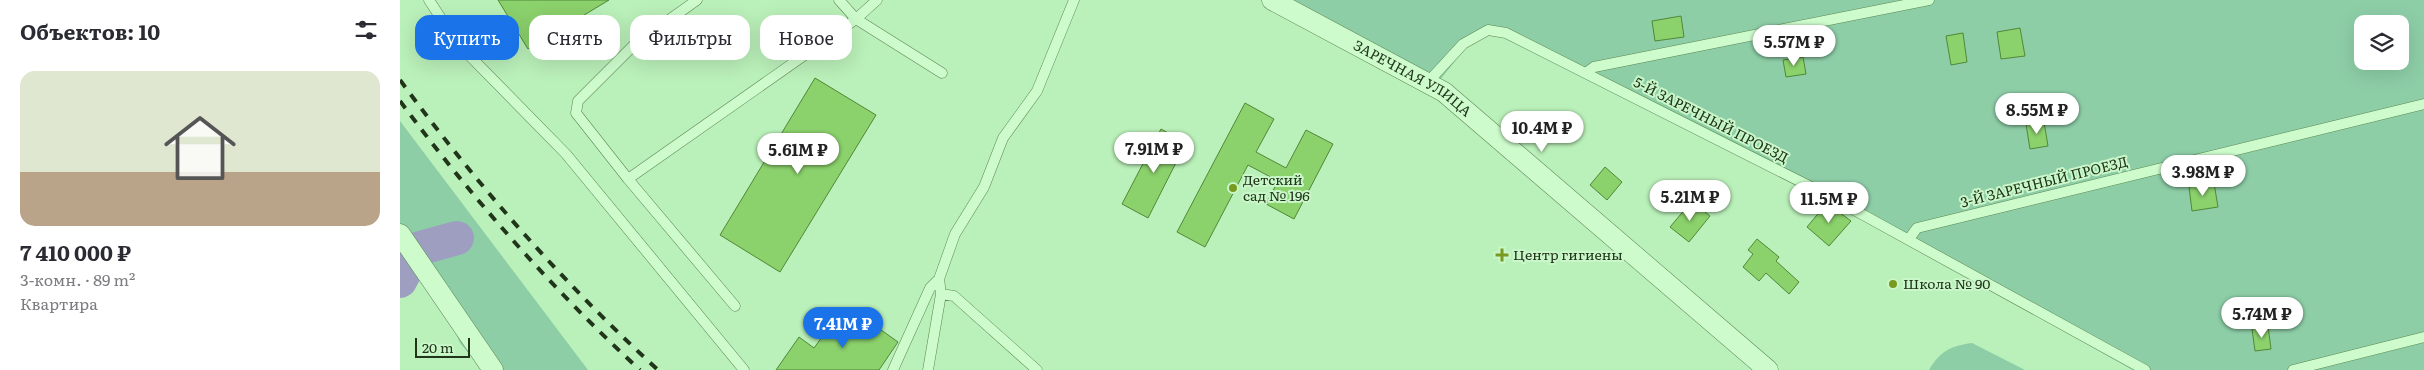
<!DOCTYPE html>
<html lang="ru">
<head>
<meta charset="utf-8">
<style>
  :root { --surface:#fff; --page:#f7f7f7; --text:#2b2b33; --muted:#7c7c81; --line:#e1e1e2; --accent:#1a73e8 }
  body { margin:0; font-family:Literata,serif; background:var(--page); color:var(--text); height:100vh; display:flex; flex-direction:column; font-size:19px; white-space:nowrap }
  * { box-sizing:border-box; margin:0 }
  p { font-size:16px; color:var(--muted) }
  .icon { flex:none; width:28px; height:28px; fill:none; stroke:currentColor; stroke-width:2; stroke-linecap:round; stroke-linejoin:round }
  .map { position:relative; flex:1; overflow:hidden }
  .side { display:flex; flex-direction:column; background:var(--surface); width:400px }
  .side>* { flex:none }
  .banner { position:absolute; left:15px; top:15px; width:475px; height:45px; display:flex; gap:10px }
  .controls { position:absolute; left:1954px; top:15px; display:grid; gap:10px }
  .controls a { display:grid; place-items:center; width:55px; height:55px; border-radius:10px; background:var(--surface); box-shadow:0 5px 20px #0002; font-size:25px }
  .scale { position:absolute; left:15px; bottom:12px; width:55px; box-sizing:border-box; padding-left:5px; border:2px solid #203519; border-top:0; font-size:14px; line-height:18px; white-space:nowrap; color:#203519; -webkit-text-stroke:4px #c9f7c9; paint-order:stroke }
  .price { position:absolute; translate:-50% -42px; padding:0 11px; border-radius:18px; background:#fff; color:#222; font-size:16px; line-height:32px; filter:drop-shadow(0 1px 2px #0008) }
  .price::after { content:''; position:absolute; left:50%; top:30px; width:15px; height:11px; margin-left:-8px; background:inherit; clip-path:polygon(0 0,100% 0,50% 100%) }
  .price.on { background:var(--accent); color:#fff }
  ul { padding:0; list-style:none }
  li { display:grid; align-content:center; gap:10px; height:265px; padding:0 20px }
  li+li { border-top:1px solid var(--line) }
  li span { display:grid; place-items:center; height:155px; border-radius:15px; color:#555 }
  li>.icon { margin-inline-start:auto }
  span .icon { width:90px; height:90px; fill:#fffc; stroke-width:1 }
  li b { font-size:21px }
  h2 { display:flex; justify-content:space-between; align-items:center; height:60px; padding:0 20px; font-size:21px }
  .chip { padding:0 18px; border-radius:15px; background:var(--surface); box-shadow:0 5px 20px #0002; font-size:18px; line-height:45px }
  .chip.on { background:var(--accent); color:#fff }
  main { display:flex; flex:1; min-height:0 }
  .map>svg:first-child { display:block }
</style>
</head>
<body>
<main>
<section class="side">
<h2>Объектов: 10<svg class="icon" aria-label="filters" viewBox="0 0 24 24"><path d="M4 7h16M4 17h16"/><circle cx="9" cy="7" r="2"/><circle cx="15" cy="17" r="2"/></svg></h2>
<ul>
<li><span style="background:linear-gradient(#dfe7d0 65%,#b9a48a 0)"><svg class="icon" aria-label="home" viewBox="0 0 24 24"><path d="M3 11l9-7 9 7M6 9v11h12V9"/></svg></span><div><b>7 410 000 ₽</b><p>3-комн. · 89 m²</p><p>Квартира</p></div></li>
</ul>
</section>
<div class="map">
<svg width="2024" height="370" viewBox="0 0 2024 370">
  <rect width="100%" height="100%" fill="#baf0b9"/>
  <path fill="#8dcea7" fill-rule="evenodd" d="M893,0H2024V370H1733L1460,217L1103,37L1088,34L1067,46L1040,80ZM1962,24H2000V61H1962Z
    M0,121L188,370H83L60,343L48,315L0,249Z
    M1572,343L1625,370H1529C1540,351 1551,346 1572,343Z"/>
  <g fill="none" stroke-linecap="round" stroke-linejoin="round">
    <path stroke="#9e9fc0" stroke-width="34" d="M0,281L17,249L57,238"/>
  </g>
  <path fill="#8bd16c" stroke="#518838" d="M98,0H209L128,49Z
    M1281,16L1284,37L1255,41L1252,21Z
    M1620,28L1625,56L1601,59L1597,32Z
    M1563,33L1567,62L1551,65L1546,36Z
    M1403,57L1406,74L1386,77L1383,60Z
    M415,78L476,115L380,272L320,235Z
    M845,103L874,119L856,152L886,168L906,130L933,144L894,219L866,204L878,181L848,165L805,247L777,232Z
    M1644,122L1648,146L1630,149L1626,124Z
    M761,129L786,143L748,218L722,204Z
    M1205,167L1222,182L1207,200L1190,185Z
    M1814,183L1818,207L1792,211L1789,187Z
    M1292,201L1310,216L1289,242L1270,227Z
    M1427,203L1451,221L1429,246L1407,227Z
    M1357,239L1379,257L1376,261L1399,282L1389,294L1366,273L1359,281L1343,267L1353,254L1348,250Z
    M438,315L453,326L460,315L498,342L479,370H376L399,337L414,348Z
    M1868,326L1871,349L1855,351L1852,329Z"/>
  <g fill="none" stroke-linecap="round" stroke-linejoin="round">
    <defs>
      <path id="service" d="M29,0L57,43L166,154L344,370
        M297,0L235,44L178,101L176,113L228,179L456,19L477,0
        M439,0L456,19L542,73
        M1187,72L1194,67L1529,0
        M1028,82L1063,44L1088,30L1106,33L1427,195L1745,370
        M228,179L335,306
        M1509,239L1517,228L2024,104
        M541,294L554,296L637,370
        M493,370L530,288L539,279
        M528,370L541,294L539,279L555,234L584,187L603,138L637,91L674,0
        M1893,370L2024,337"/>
      <g id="minor">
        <path id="s1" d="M872,0L1044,92L1368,370"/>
        <path d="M0,234L93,370"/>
      </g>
    </defs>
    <use href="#service" stroke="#5d8753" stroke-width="11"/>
    <use href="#minor" stroke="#5d8753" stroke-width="21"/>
    <use href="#service" stroke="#cdfbcc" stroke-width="10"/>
    <use href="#minor" stroke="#cdfbcc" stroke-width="20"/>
    <path stroke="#203519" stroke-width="4" stroke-dasharray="9 9" stroke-linecap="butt" d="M0,80C77,185 162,282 258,370
      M0,101C71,197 152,289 240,370"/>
  </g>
  <g fill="#789a20" stroke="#c9f7c9" stroke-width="2">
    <circle cx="833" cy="188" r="5"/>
    <path d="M1099.5 247.5h5v5h5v5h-5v5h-5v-5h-5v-5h5z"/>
    <circle cx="1493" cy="284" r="5"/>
  </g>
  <g text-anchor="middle" stroke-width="4" stroke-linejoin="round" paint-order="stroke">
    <g font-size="14" fill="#203519" stroke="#c9f7c9">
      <text dy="5" stroke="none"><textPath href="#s1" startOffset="161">ЗАРЕЧНАЯ УЛИЦА</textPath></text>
      <text transform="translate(1311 120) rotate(27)" y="5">5-Й ЗАРЕЧНЫЙ ПРОЕЗД</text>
      <text transform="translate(1644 182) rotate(-14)" y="5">3-Й ЗАРЕЧНЫЙ ПРОЕЗД</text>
    </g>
    <g font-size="14" fill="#203519" stroke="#c9f7c9" text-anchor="start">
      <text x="843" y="185">Детский<tspan x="843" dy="16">сад № 196</tspan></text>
      <text x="1113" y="260">Центр гигиены</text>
      <text x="1503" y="289">Школа № 90</text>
    </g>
  </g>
</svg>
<div class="controls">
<a><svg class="icon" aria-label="layers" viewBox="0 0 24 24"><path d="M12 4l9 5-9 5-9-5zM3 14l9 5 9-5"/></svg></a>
</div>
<div class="scale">20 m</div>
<b class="price" style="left:1394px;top:67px">5.57M ₽</b>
<b class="price" style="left:1637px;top:135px">8.55M ₽</b>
<b class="price" style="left:1142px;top:153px">10.4M ₽</b>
<b class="price" style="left:754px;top:174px">7.91M ₽</b>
<b class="price" style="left:398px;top:175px">5.61M ₽</b>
<b class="price" style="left:1803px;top:197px">3.98M ₽</b>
<b class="price" style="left:1290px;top:222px">5.21M ₽</b>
<b class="price" style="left:1429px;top:224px">11.5M ₽</b>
<b class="price" style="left:1862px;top:339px">5.74M ₽</b>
<b class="price on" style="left:443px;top:349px">7.41M ₽</b>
<div class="banner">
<a class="chip on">Купить</a>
<a class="chip">Снять</a>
<a class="chip">Фильтры</a>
<a class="chip">Новое</a>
</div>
</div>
</main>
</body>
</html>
